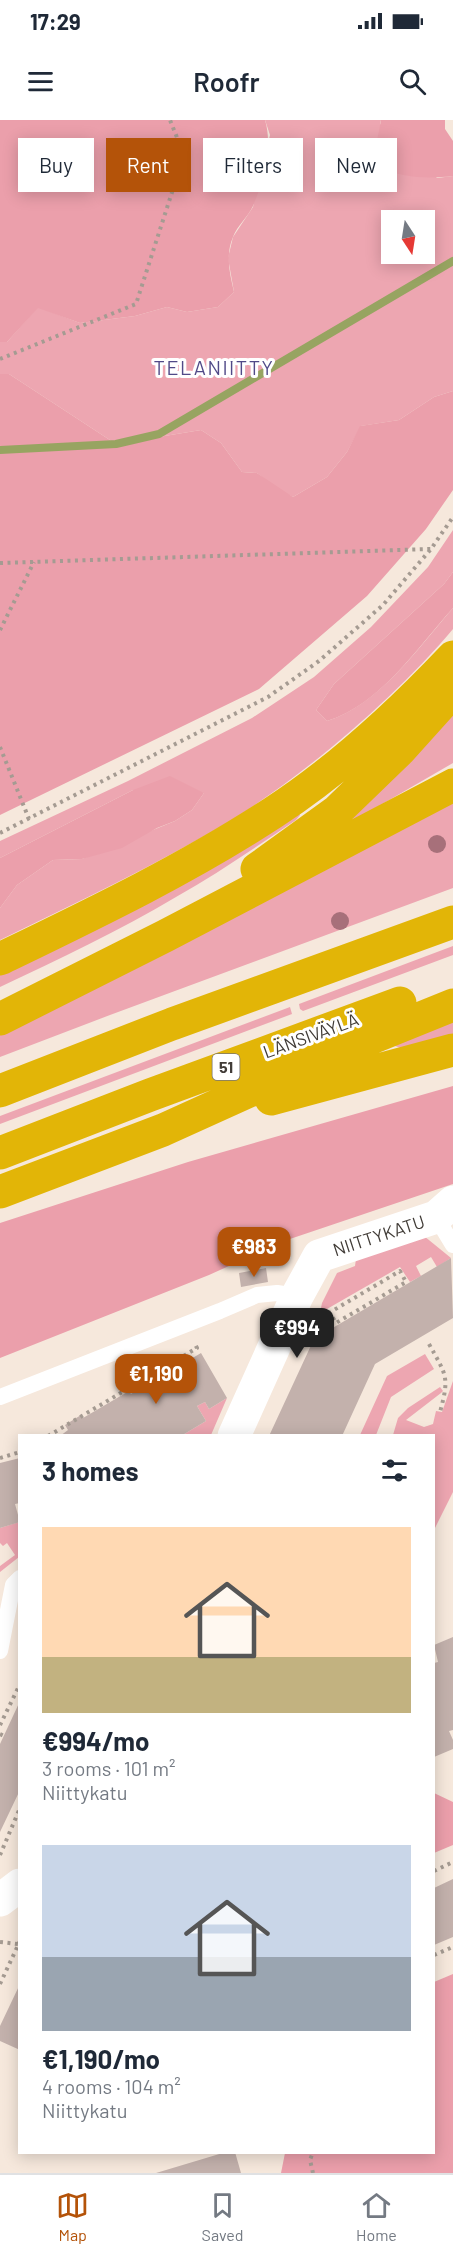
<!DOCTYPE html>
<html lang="en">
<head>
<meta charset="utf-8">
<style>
  :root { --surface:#fff; --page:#f6f6f7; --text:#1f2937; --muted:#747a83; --line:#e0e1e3; --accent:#b45309 }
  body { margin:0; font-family:Barlow,sans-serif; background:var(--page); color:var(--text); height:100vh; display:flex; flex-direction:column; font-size:22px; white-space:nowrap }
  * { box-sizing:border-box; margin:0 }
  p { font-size:20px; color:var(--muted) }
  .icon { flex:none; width:33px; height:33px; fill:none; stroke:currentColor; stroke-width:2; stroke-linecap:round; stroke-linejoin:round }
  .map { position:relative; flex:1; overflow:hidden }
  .panel { position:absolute; left:18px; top:1314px; width:417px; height:720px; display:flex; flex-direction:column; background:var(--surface); border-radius:0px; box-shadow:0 3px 15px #0003 }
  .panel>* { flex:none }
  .banner { position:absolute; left:18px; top:18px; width:417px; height:54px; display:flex; gap:12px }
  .needle { width:39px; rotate:168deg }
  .buttons { position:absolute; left:381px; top:90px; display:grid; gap:12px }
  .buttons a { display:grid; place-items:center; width:54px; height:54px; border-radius:0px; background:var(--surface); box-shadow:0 3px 15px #0003; font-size:30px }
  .price { position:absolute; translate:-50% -51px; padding:0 14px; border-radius:12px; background:var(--accent); color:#fff; font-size:20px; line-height:39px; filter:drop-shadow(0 2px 3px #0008) }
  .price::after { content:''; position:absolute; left:50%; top:36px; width:18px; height:14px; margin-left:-9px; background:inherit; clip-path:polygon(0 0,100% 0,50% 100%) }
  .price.current { background:#222; color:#fff }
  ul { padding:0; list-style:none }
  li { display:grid; align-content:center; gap:12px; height:318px; padding:0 24px }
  li span { display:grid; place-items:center; height:186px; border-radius:0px; color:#555 }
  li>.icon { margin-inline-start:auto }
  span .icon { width:108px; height:108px; fill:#fffc; stroke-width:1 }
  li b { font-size:26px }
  h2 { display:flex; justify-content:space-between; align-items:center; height:72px; padding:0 24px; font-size:26px }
  .pill { padding:0 21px; border-radius:0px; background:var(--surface); box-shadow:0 3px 15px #0003; font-size:21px; line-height:54px }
  .pill.current { background:var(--accent); color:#fff }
  .status { display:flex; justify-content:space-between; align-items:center; height:42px; padding:0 30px; background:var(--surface); direction:ltr }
  .status svg { height:16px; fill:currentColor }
  header { display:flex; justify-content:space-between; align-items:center; height:78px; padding:0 24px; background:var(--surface); font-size:27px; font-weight:600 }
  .tab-bar { display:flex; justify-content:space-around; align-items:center; height:84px; border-top:2px solid var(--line); background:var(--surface); font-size:16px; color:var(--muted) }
  .tab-bar a { display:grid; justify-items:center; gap:3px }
  .tab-bar .current { color:var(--accent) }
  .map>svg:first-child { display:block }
</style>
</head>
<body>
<div class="status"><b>17:29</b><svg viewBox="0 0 49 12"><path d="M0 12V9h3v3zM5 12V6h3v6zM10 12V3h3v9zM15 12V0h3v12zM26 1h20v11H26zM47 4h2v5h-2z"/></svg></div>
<header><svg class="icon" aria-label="menu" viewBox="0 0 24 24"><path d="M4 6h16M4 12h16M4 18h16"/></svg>Roofr<svg class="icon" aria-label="search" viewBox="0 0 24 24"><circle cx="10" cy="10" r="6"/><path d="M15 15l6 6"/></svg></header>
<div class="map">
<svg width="453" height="2053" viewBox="0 0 453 2053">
  <rect width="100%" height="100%" fill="#f6e8dc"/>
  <path fill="#eda6b1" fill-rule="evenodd" d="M265,0H381L380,4L437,58L453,56V271L434,277L399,300L361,306L347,332L327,357L293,377L279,370L257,353L242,352L221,323L201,310L116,324L9,254H0V222H7L38,187L80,203L135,196L167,187L187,192L218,187L234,172L228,138L233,117L253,87L270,15ZM392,100H424V134H392Z
    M453,410V452L444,464L334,564L316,590L327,601C380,584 417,529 453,488V509C396,577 306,654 230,701C156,745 78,782 0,820V788L17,765L53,740L82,739L175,701L192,690L204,673L133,670L0,738V721L128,661L252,598L314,557L371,507L428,447Z
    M453,595V643L346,705Z
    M453,678V768L110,895L0,937V915Z
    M298,692L300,695L296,700C256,727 217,754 176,777C119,811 59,839 0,867V852Z
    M453,826V835L303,891L300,889L299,884Z
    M290,887L292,894L0,1004V996Z
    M453,900V916L401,928L395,926L396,922Z
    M424,1116L451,1138L437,1147L431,1137L416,1146L421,1156L410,1162L400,1147L320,1193L322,1183L337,1153L355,1146L356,1139Z
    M425,1234L434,1249L391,1277L376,1315H360L387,1256Z
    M453,1261V1372L434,1410V1316L393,1315L398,1298L408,1288L440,1267L443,1271L441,1273L406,1300L424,1307L433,1304L436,1291L442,1292Z
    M227,1278L211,1315L181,1316L206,1301L197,1286L205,1282L209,1289Z
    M19,1402V1437L0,1452V1446L15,1435L7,1423L3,1426L0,1423V1408Z"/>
  <path fill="#eb9fab" d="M0,0H265C273,26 264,61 253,86C248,97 237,106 233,117C225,136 230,154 234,172L218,187L187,192L167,187L135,196L80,203L38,188L7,222H0Z
    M381,0H445V9L453,21V56C428,59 404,58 381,48L375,31Z
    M0,254H9L116,324L201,310L221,323L242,352L257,353L293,377L327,357L347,332L360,306L399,300L434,277L453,271V370L426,409L367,476L259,569L0,695Z
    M453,452V488C416,529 381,584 327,601L316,590L334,564L444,464Z
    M170,656L204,673L192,690L175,701L157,708L122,728L82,739L53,740L17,765L0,788V738L133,670Z
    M453,966V1064L284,1121L209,1155L0,1238V1103L188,1042Z
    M434,1673L453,1682V1725L434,1733Z
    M453,1854V2053H281L285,2033L434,2032V1862Z"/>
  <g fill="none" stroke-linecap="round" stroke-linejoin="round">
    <path stroke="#97a461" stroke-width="8" d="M0,330L116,324L159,314L453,141"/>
  </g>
  <path fill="#c3b1ac" d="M451,1138L453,1198L375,1244L342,1316H269L314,1219Z
    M266,1148L268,1162L241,1167L239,1153Z
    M201,1233L227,1278L209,1289L205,1282L197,1286L206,1301L181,1316H60L68,1310L65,1305L81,1295L83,1298L129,1271L131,1274L141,1268L138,1262L154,1253L157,1259Z
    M20,1338V1383L15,1384L20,1402L0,1408V1343Z
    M453,1517V1610L449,1611L453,1620V1629L434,1637V1543L438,1542L434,1525Z
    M20,1581V1670L0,1712V1624Z
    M453,1759V1817L434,1825V1768Z
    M20,1864V1930L0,1921V1906Z
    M226,2032H235L241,2053H156Z"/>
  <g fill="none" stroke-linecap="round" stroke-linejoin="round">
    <path stroke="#a59b92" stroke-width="4" stroke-dasharray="3 4.5" stroke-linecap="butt" d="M0,239L136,184L184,35L170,0
      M0,443L431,429
      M0,510L34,442
      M0,627L29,699
      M0,713L268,577L319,541L383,485L431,429L453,397
      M322,1197L400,1151L406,1162L336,1203L330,1193
      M429,1224C446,1255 450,1256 440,1292
      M48,1316L197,1228L195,1224
      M0,1338L20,1332
      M0,1605L20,1564
      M0,1614L4,1616
      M0,1735L20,1688
      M434,1751L453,1742
      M0,1822L18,1824
      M434,1835L453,1827
      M0,1864L20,1821
      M313,2053L310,2040L313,2032"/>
    <path stroke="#fff" stroke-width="16" d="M436,1097L453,1125
      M0,1277L220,1191L257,1175L277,1173L297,1176
      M0,1531L13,1465L20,1458"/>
    <path stroke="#fff" stroke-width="33" d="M234,1316L297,1176L319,1136L436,1097L453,1082
      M0,1780L20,1765"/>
    <path stroke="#e2b507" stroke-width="33" d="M257,749L336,692L400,630L453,571
      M0,839C93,794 187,749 274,692C340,649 399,594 453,537
      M0,899L165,816L453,665
      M0,971L172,904L453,802
      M271,979L453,930
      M0,1033L150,975L400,883
      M0,1072L163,1010L322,938L453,885"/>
  </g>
  <g fill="#a7707a">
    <circle cx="437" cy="724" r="9"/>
    <circle cx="340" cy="801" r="9"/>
  </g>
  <g text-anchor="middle" stroke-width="6" stroke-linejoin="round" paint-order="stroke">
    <rect fill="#fff" stroke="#7a7673" stroke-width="1.5" x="212.5" y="934" width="27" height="26" rx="4.5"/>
    <g font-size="16" font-weight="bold" fill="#413c37">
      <text x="226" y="953">51</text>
    </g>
    <g font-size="18" fill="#413c37" stroke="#fff">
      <text transform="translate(311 916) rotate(-20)" y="6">LÄNSIVÄYLÄ</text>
      <text transform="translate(379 1116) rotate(-18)" y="6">NIITTYKATU</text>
    </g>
    <g font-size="20" letter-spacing="1.5" fill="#514a88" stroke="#fff">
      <text x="214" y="255">TELANIITTY</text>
    </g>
  </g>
</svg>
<div class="buttons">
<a><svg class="needle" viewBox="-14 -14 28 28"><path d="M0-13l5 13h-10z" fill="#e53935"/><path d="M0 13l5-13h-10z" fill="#747a83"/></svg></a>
</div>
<b class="price" style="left:254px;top:1158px">€983</b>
<b class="price current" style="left:297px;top:1239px">€994</b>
<b class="price" style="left:156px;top:1285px">€1,190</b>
<div class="banner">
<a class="pill">Buy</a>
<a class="pill current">Rent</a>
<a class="pill">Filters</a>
<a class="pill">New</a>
</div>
<section class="panel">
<h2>3 homes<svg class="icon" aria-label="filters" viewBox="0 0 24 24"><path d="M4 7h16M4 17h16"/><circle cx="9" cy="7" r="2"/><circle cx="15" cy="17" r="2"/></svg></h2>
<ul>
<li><span style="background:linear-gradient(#ffd9b3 70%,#c2b280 0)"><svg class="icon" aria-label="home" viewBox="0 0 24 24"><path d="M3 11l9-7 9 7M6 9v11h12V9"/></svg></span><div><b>€994/mo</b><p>3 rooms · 101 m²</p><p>Niittykatu</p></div></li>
<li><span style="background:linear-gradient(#c9d6e8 60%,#9aa5b1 0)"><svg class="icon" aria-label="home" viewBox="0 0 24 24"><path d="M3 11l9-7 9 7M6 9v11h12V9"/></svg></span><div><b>€1,190/mo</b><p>4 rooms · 104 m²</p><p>Niittykatu</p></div></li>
</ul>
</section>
</div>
<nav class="tab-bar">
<a class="current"><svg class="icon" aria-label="map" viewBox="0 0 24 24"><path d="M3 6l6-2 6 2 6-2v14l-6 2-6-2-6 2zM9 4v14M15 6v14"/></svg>Map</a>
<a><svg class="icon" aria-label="saved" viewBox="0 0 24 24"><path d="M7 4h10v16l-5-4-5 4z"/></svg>Saved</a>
<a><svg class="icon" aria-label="home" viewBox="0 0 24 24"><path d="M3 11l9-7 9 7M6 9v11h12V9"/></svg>Home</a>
</nav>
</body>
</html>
